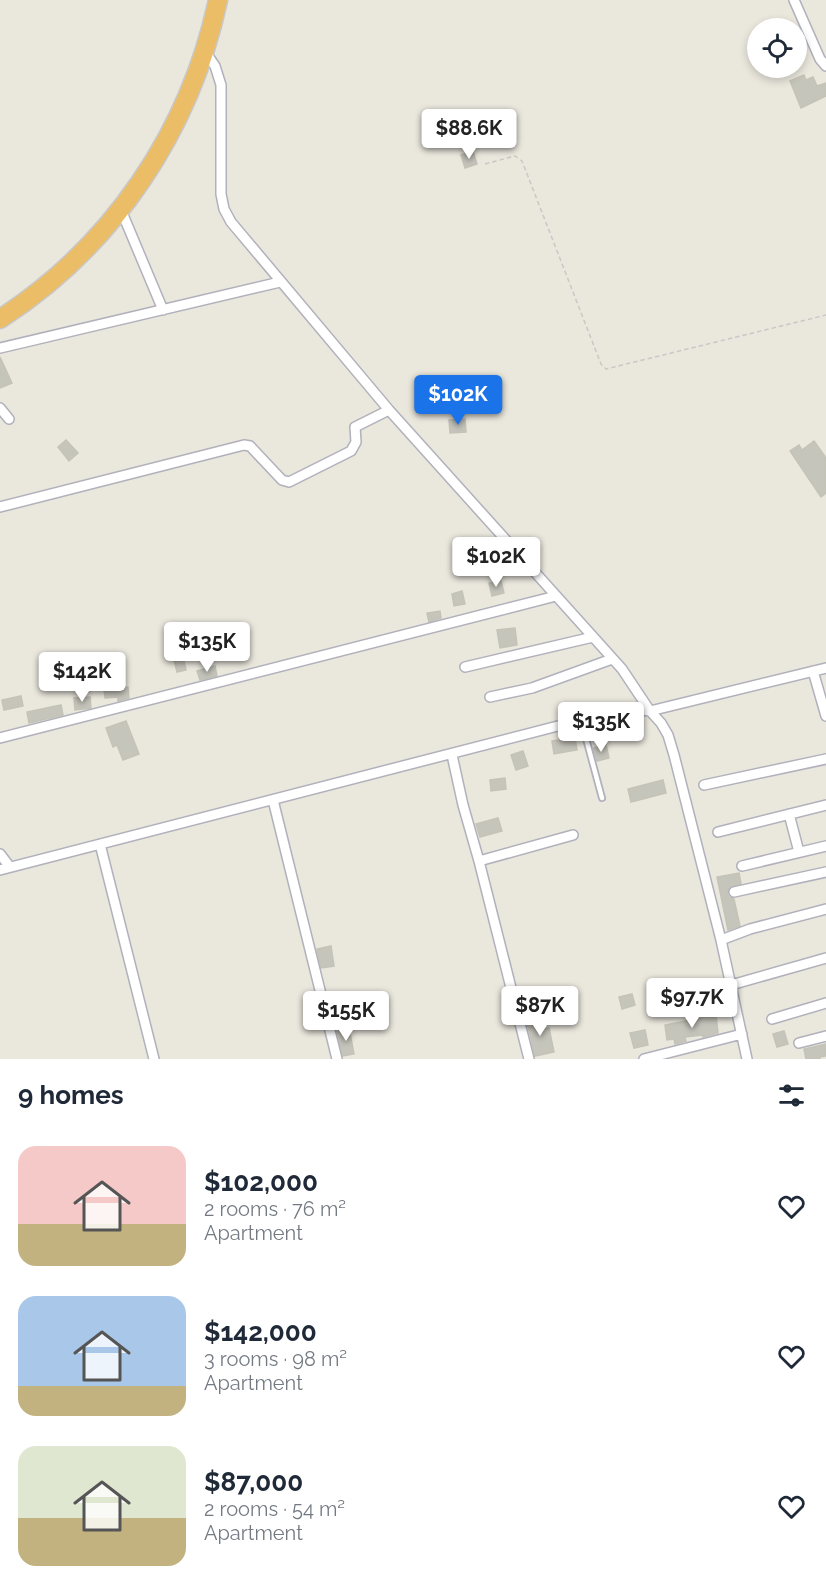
<!DOCTYPE html>
<html lang="en">
<head>
<meta charset="utf-8">
<style>
  :root { --surface:#fff; --page:#f2f2f3; --text:#1f2937; --muted:#747a83; --accent:#1a73e8 }
  body { margin:0; font-family:Raleway,sans-serif; background:var(--page); color:var(--text); height:100vh; display:flex; flex-direction:column; font-size:22px; white-space:nowrap }
  * { box-sizing:border-box; margin:0 }
  p { font-size:20px; color:var(--muted) }
  .icon { flex:none; width:33px; height:33px; fill:none; stroke:currentColor; stroke-width:2; stroke-linecap:round; stroke-linejoin:round }
  .map { position:relative; height:1059px; overflow:hidden }
  .sheet { display:flex; flex-direction:column; background:var(--surface); flex:1 }
  .sheet>* { flex:none }
  .buttons { position:absolute; left:747px; top:18px; display:grid; gap:12px }
  .buttons a { display:grid; place-items:center; width:60px; height:60px; border-radius:50%; background:var(--surface); box-shadow:0 3px 9px #0003; font-size:30px }
  .price { position:absolute; translate:-50% -51px; padding:0 14px; border-radius:6px; background:#fff; color:#222; font-size:20px; line-height:39px; filter:drop-shadow(0 2px 3px #0008) }
  .price::after { content:''; position:absolute; left:50%; top:36px; width:18px; height:14px; margin-left:-9px; background:inherit; clip-path:polygon(0 0,100% 0,50% 100%) }
  .price.selected { background:var(--accent); color:#fff }
  ul { padding:0; list-style:none }
  li { display:flex; align-items:center; gap:18px; height:150px; padding:0 18px }
  li span { display:grid; place-items:center; flex:none; width:168px; height:120px; border-radius:18px; color:#555 }
  li>.icon { margin-inline-start:auto }
  span .icon { width:72px; height:72px; fill:#fffc; stroke-width:1 }
  li b { font-size:26px }
  h2 { display:flex; justify-content:space-between; align-items:center; height:72px; padding:0 18px; font-size:26px }
  .map>svg:first-child { display:block }
</style>
</head>
<body>
<div class="map">
<svg width="826" height="1059" viewBox="0 0 826 1059">
  <rect width="100%" height="100%" fill="#eae7dd"/>
  <path fill="#c6c5bc" stroke="#c5c3b7" stroke-width="1.5" d="M804,75L806,80L813,77L817,86L826,83V96L801,108L790,81Z
    M473,151L477,164L465,168L461,155Z
    M0,357L12,383L0,388Z
    M465,419L466,432L450,433L449,420Z
    M66,440L78,453L69,461L58,447Z
    M814,441L826,458V493L821,497L790,451L799,445L802,450Z
    M501,581L504,593L492,596L489,583Z
    M462,591L465,604L454,606L452,594Z
    M440,611L441,618L429,622L427,613Z
    M515,628L517,645L500,648L497,630Z
    M183,657L186,670L177,672L174,660Z
    M215,666L217,676L200,680L197,671Z
    M128,687L129,698L118,701V697L105,698L104,689Z
    M21,696L23,706L4,710L2,700Z
    M90,697L91,708L75,710L74,698Z
    M61,705L63,715L29,723L27,712Z
    M126,721L139,754L123,760L117,745L113,747L106,728Z
    M575,738L577,750L554,754L552,741Z
    M606,745L609,758L597,761L593,748Z
    M523,751L528,766L516,770L511,755Z
    M505,778L506,789L491,791L490,780Z
    M663,780L666,793L631,802L628,789Z
    M498,818L502,831L480,837L476,824Z
    M739,873L741,884L730,887L727,893L729,897L734,899L740,926L728,930L717,877Z
    M331,946L334,966L321,968L317,949Z
    M708,979L711,999L693,1002L690,982Z
    M632,994L635,1005L622,1009L619,997Z
    M716,1015L718,1033L703,1037V1035L685,1037L686,1041L675,1044L674,1039L667,1040L665,1025Z
    M538,1016L540,1030L549,1028L554,1052L535,1056L526,1018Z
    M349,1028L354,1054L343,1056L337,1031Z
    M645,1030L648,1045L634,1048L630,1033Z
    M784,1031L788,1044L777,1047L773,1034Z
    M826,1044V1056L820,1057V1059H806L804,1049Z"/>
  <g fill="none" stroke-linecap="round" stroke-linejoin="round">
    <defs>
      <path id="lane" d="M581,720L602,798"/>
      <path id="street" d="M794,0L820,59L826,66
        M204,50L215,66L221,85V194L224,209L231,222L389,410L622,669L650,711L661,723L668,735L674,755L721,940L747,1059
        M121,210L163,310
        M0,348L280,282
        M0,408L9,419
        M0,507L244,445L250,446L282,480L289,482L351,451L356,442L355,427L389,410
        M465,667L593,637
        M813,671L826,716
        M490,697L532,688L612,659
        M0,738L556,596
        M452,755L463,805L479,861L529,1059
        M704,785L826,759
        M273,800L337,1059
        M789,814L799,852
        M718,832L826,805
        M100,844L154,1059
        M0,854L10,867
        M479,861L573,835
        M742,866L826,846
        M0,870L581,720L631,709L650,711L826,668
        M734,892L826,872
        M721,940L750,929L826,909
        M731,985L826,958
        M772,1019L826,1003
        M799,1043L826,1036
        M644,1059L742,1034"/>
      <path id="highway" d="M0,319C113,246 190,131 218,0"/>
    </defs>
    <use href="#lane" stroke="#b1b1bc" stroke-width="8"/>
    <use href="#street" stroke="#b1b1bc" stroke-width="12"/>
    <use href="#highway" stroke="#c8c8c8" stroke-width="21"/>
    <path stroke="#c8c8c8" stroke-width="1.5" stroke-dasharray="4.5 3" stroke-linecap="butt" d="M485,164L515,156L522,161L601,364L606,369L826,315"/>
    <use href="#lane" stroke="#fff" stroke-width="4.5"/>
    <use href="#street" stroke="#fff" stroke-width="9"/>
    <use href="#highway" stroke="#ebbd67" stroke-width="18"/>
  </g>
</svg>
<div class="buttons">
<a><svg class="icon" aria-label="locate" viewBox="0 0 24 24"><circle cx="12" cy="12" r="6"/><path d="M12 2v4M12 18v4M2 12h4M18 12h4"/></svg></a>
</div>
<b class="price" style="left:469px;top:160px">$88.6K</b>
<b class="price selected" style="left:458px;top:426px">$102K</b>
<b class="price" style="left:496px;top:588px">$102K</b>
<b class="price" style="left:207px;top:673px">$135K</b>
<b class="price" style="left:82px;top:703px">$142K</b>
<b class="price" style="left:601px;top:753px">$135K</b>
<b class="price" style="left:692px;top:1029px">$97.7K</b>
<b class="price" style="left:540px;top:1037px">$87K</b>
<b class="price" style="left:346px;top:1042px">$155K</b>
</div>
<section class="sheet">
<h2>9 homes<svg class="icon" aria-label="filters" viewBox="0 0 24 24"><path d="M4 7h16M4 17h16"/><circle cx="9" cy="7" r="2"/><circle cx="15" cy="17" r="2"/></svg></h2>
<ul>
<li><span style="background:linear-gradient(#f6c9c9 65%,#c2b280 0)"><svg class="icon" aria-label="home" viewBox="0 0 24 24"><path d="M3 11l9-7 9 7M6 9v11h12V9"/></svg></span><div><b>$102,000</b><p>2 rooms · 76 m²</p><p>Apartment</p></div><svg class="icon" aria-label="heart" viewBox="0 0 24 24"><path d="M12 20l-8-8c-3-5 5-10 8-4 3-6 11-1 8 4z"/></svg></li>
<li><span style="background:linear-gradient(#a9c7e8 75%,#c2b280 0)"><svg class="icon" aria-label="home" viewBox="0 0 24 24"><path d="M3 11l9-7 9 7M6 9v11h12V9"/></svg></span><div><b>$142,000</b><p>3 rooms · 98 m²</p><p>Apartment</p></div><svg class="icon" aria-label="heart" viewBox="0 0 24 24"><path d="M12 20l-8-8c-3-5 5-10 8-4 3-6 11-1 8 4z"/></svg></li>
<li><span style="background:linear-gradient(#dfe7d0 60%,#c2b280 0)"><svg class="icon" aria-label="home" viewBox="0 0 24 24"><path d="M3 11l9-7 9 7M6 9v11h12V9"/></svg></span><div><b>$87,000</b><p>2 rooms · 54 m²</p><p>Apartment</p></div><svg class="icon" aria-label="heart" viewBox="0 0 24 24"><path d="M12 20l-8-8c-3-5 5-10 8-4 3-6 11-1 8 4z"/></svg></li>
</ul>
</section>
</body>
</html>
